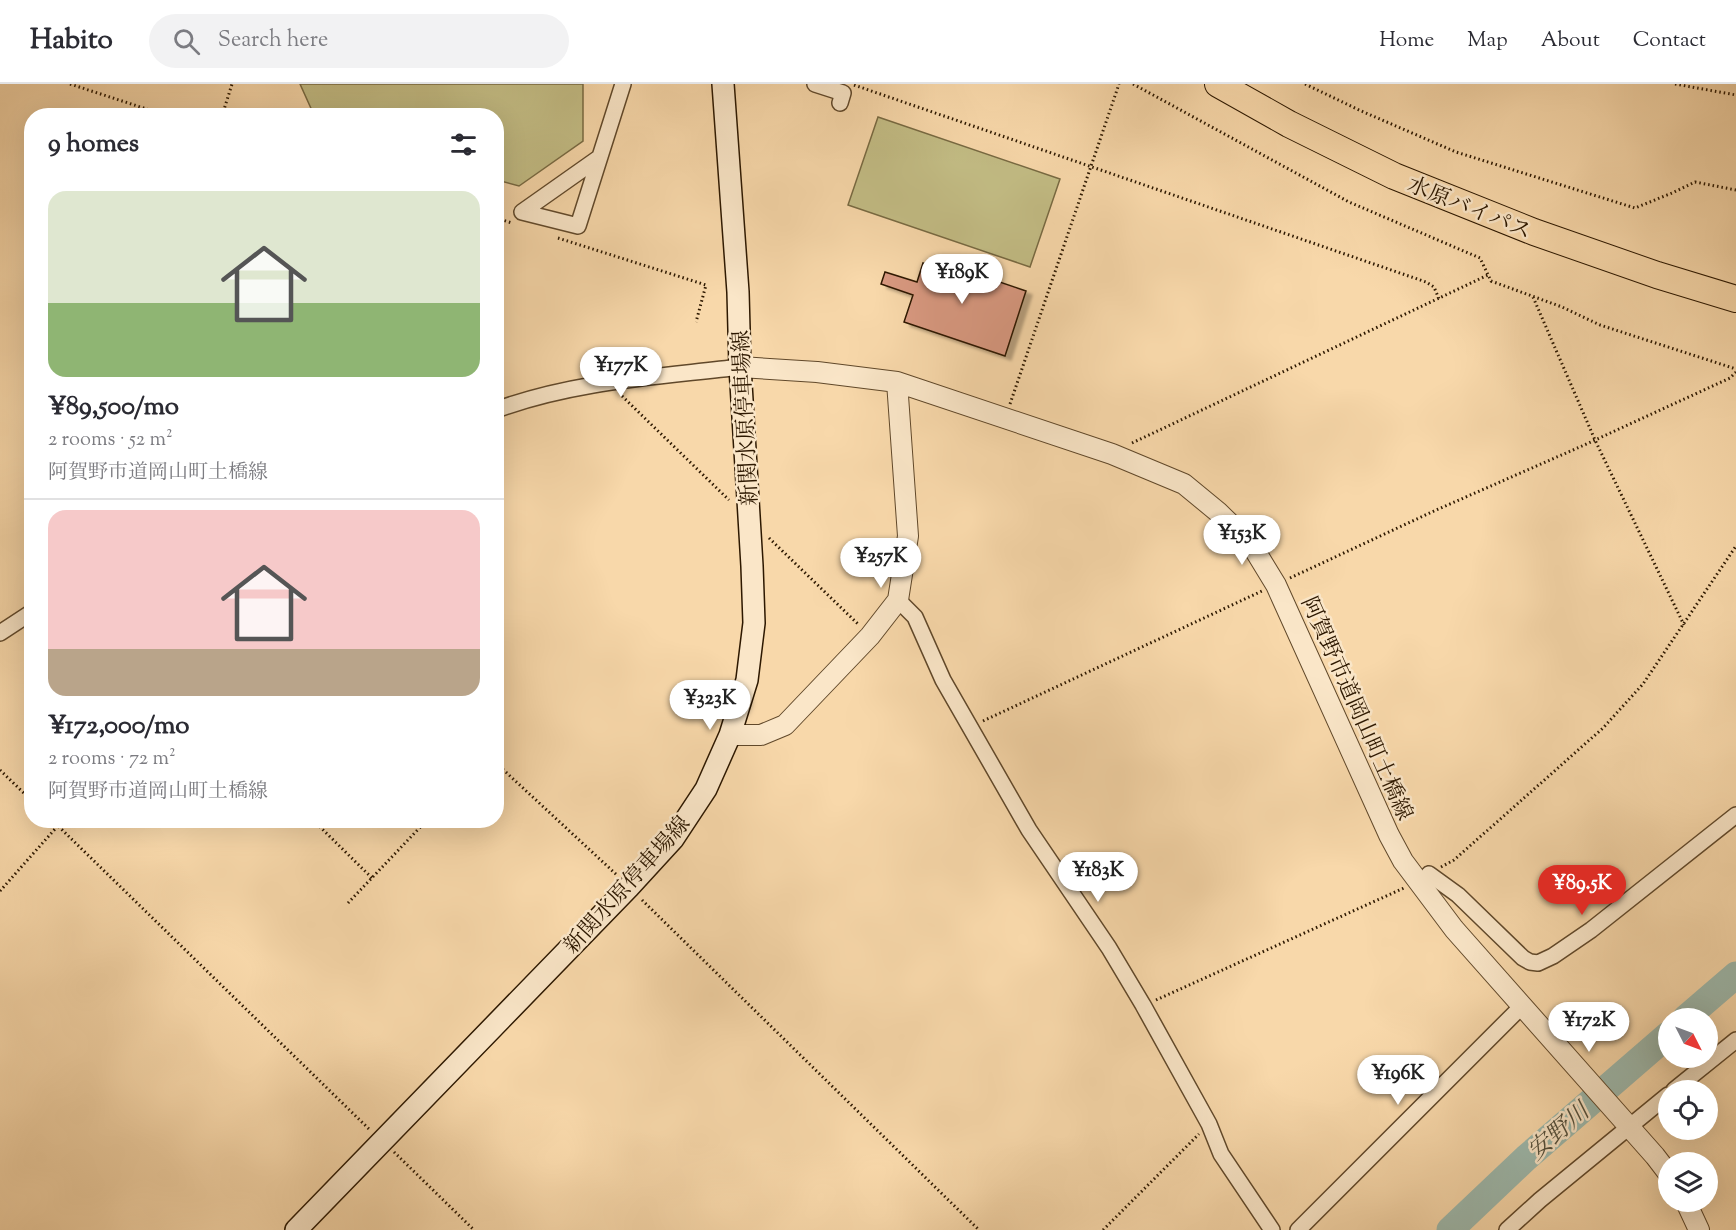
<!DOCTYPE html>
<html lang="en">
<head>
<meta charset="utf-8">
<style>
  :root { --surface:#fff; --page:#f2f2f3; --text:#2b2b33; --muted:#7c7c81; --line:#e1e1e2; --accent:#d93025 }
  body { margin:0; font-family:"Sorts Mill Goudy","Noto Serif JP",serif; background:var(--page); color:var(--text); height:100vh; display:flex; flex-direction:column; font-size:22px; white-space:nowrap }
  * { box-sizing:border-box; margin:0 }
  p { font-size:20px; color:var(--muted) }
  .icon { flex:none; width:33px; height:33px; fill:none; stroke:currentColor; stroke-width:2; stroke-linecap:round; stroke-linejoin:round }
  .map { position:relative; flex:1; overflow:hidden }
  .side { position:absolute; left:24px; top:24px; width:480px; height:720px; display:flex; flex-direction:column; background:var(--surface); border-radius:24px; box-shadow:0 6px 24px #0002 }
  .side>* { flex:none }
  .needle { width:39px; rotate:132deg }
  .controls { position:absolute; left:1658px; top:924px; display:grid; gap:12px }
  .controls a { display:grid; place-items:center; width:60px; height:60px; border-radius:50%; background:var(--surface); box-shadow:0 6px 24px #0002; font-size:30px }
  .price { position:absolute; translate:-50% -51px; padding:0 14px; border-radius:21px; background:#fff; color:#222; font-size:20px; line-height:39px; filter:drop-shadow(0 2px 3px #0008) }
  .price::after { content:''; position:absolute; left:50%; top:36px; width:18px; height:14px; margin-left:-9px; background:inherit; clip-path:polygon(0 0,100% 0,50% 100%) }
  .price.on { background:var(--accent); color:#fff }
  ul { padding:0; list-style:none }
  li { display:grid; align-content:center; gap:12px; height:318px; padding:0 24px }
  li+li { border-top:2px solid var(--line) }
  li span { display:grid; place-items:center; height:186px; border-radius:18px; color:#555 }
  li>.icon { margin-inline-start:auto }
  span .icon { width:108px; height:108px; fill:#fffc; stroke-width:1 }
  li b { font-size:26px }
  h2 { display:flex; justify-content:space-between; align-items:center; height:72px; padding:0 24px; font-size:26px }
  header { display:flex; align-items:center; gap:36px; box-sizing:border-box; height:84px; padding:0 30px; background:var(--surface); border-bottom:2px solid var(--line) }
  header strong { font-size:28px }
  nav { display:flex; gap:33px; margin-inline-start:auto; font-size:21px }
  .search { width:420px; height:54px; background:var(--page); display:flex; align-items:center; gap:15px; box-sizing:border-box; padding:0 21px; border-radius:33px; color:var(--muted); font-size:22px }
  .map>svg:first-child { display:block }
</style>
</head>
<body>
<header>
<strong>Habito</strong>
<div class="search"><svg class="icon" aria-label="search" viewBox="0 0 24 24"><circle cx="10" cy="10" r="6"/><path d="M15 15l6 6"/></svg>Search here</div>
<nav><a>Home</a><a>Map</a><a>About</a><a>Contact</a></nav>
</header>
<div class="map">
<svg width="1736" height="1146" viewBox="0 0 1736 1146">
  <defs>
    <filter id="shadow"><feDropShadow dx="6" dy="4" stdDeviation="1.5" flood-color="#0004"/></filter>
  </defs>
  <rect width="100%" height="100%" fill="#f8d8aa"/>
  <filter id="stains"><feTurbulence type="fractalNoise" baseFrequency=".00333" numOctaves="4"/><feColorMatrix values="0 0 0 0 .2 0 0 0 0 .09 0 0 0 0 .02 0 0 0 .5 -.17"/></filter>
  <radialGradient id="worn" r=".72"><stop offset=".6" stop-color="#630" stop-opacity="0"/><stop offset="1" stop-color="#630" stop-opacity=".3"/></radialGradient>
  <path fill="#c3bd85" stroke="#786a42" stroke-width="1.5" d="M300,0H583V57L519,102L497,96L496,32L314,31Z
    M878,33L1060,95L1030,183L848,121Z"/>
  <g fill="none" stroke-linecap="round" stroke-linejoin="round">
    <path stroke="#9db9ad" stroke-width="27" d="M1686,934L1736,891
      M1450,1146L1526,1074L1668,951"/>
  </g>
  <path fill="#d99981" stroke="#2d1800" stroke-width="1.5" filter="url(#shadow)" d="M935,176L1026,207L1005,272L904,238L913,211L881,200L885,188L917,198L923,179L933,182Z"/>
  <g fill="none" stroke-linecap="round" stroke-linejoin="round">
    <defs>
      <path id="minor" d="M815,0L843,9L840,19
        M600,73L522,128L578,142L623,0
        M496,326C574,297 658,293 740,283
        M898,516L915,533L943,596L1029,746L1109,864L1143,921L1209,1040L1221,1070L1272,1146
        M0,549L32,528
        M1429,790L1458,811L1523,874L1530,878L1538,879L1553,872L1591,846L1736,731
        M1674,1006L1736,956
        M1298,1146L1522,922
        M1507,1146L1540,1116L1668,1011"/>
      <path id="tertiary" d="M740,283L817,288L897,298L1112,370L1184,400L1218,428L1251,460L1276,501L1389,751L1403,777L1454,845L1655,1072L1668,1089
        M730,651H761L785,641L870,552L898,516L908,452L897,298
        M1686,1118L1699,1146"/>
      <path id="secondary" d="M296,1146L629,803L673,755L706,705L730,651L747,596L754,539L752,482L740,283L738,208L723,0"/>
      <path id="trunk" d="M1218,0L1289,40L1394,92L1534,148L1657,191L1736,215"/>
    </defs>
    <use href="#minor" stroke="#60482a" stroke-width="18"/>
    <use href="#tertiary" stroke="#60482a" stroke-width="22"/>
    <use href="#secondary" stroke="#2d1800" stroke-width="24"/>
    <use href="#trunk" stroke="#2d1800" stroke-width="28"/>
    <path stroke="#2d1800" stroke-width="3" stroke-dasharray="1.5 3" stroke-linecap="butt" d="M70,0L168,32
      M1133,0L1349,118L1480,174L1491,197L1562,223L1600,241L1736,285
      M1305,0L1359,26L1456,68L1635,124L1672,109L1695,98L1736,106
      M1675,0L1736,11
      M854,1L1426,198L1434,203L1439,215
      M222,32L232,0
      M496,134L512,139
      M558,154L706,201L696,238
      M1533,213L1595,356L1684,541
      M622,312L729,416
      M1010,320L1119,0
      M1132,359L1488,191
      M769,454L859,541
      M1290,494L1434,427L1582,362L1730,294L1736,288
      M983,637L1262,507
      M496,679L618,792
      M0,686L32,717
      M52,736L369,1045
      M313,736L372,794
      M1441,783L1454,776L1603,644L1643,600L1736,462
      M0,807L63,736
      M642,816L979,1146
      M348,819L427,736
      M1156,916L1404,804
      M394,1068L474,1146
      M1103,1146L1199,1050"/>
    <use href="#minor" stroke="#fae6c8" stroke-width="15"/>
    <use href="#tertiary" stroke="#fae6c8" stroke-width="20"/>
    <use href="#secondary" stroke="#fae6c8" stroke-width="21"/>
    <use href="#trunk" stroke="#f8d8aa" stroke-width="26"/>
  </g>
  <g text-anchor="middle" stroke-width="5" stroke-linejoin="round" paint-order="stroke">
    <g font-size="22" fill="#2d1800" stroke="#fae6c8">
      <text transform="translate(1470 123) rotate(22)" y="8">水原バイパス</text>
      <text transform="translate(744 334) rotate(-93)" y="8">新関水原停車場線</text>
      <text transform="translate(1358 624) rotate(66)" y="8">阿賀野市道岡山町土橋線</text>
      <text transform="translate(626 800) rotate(-48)" y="8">新関水原停車場線</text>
    </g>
    <g font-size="24" font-style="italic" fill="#54503d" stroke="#fae6c8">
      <text transform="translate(1558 1047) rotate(-41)" y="8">安野川</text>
    </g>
  </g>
  <rect width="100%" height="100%" filter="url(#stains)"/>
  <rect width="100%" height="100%" fill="url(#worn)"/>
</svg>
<div class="controls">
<a><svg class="needle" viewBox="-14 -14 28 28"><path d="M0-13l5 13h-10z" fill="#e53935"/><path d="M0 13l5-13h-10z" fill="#7c7c81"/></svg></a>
<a><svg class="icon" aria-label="locate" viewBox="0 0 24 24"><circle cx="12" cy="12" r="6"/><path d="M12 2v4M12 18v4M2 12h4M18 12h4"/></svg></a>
<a><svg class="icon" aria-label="layers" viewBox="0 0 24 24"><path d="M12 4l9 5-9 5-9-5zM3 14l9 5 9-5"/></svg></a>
</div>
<b class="price" style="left:962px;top:221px">¥189K</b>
<b class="price" style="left:621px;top:314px">¥177K</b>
<b class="price" style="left:1242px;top:482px">¥153K</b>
<b class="price" style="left:881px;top:505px">¥257K</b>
<b class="price" style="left:710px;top:647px">¥323K</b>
<b class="price" style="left:1098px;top:819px">¥183K</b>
<b class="price on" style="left:1582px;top:832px">¥89.5K</b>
<b class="price" style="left:1589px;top:969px">¥172K</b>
<b class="price" style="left:1398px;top:1022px">¥196K</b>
<section class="side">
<h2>9 homes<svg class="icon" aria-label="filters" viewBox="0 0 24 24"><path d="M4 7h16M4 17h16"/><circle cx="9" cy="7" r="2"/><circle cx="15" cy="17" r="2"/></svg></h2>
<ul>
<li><span style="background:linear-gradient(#dfe7d0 60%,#8fb573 0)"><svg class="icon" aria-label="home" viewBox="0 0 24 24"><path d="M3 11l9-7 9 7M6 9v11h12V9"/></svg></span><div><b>¥89,500/mo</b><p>2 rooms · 52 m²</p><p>阿賀野市道岡山町土橋線</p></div></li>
<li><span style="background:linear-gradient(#f6c9c9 75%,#b9a48a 0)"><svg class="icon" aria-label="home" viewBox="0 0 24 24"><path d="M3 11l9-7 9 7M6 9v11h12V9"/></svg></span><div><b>¥172,000/mo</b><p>2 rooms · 72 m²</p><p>阿賀野市道岡山町土橋線</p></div></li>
</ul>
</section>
</div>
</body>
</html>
